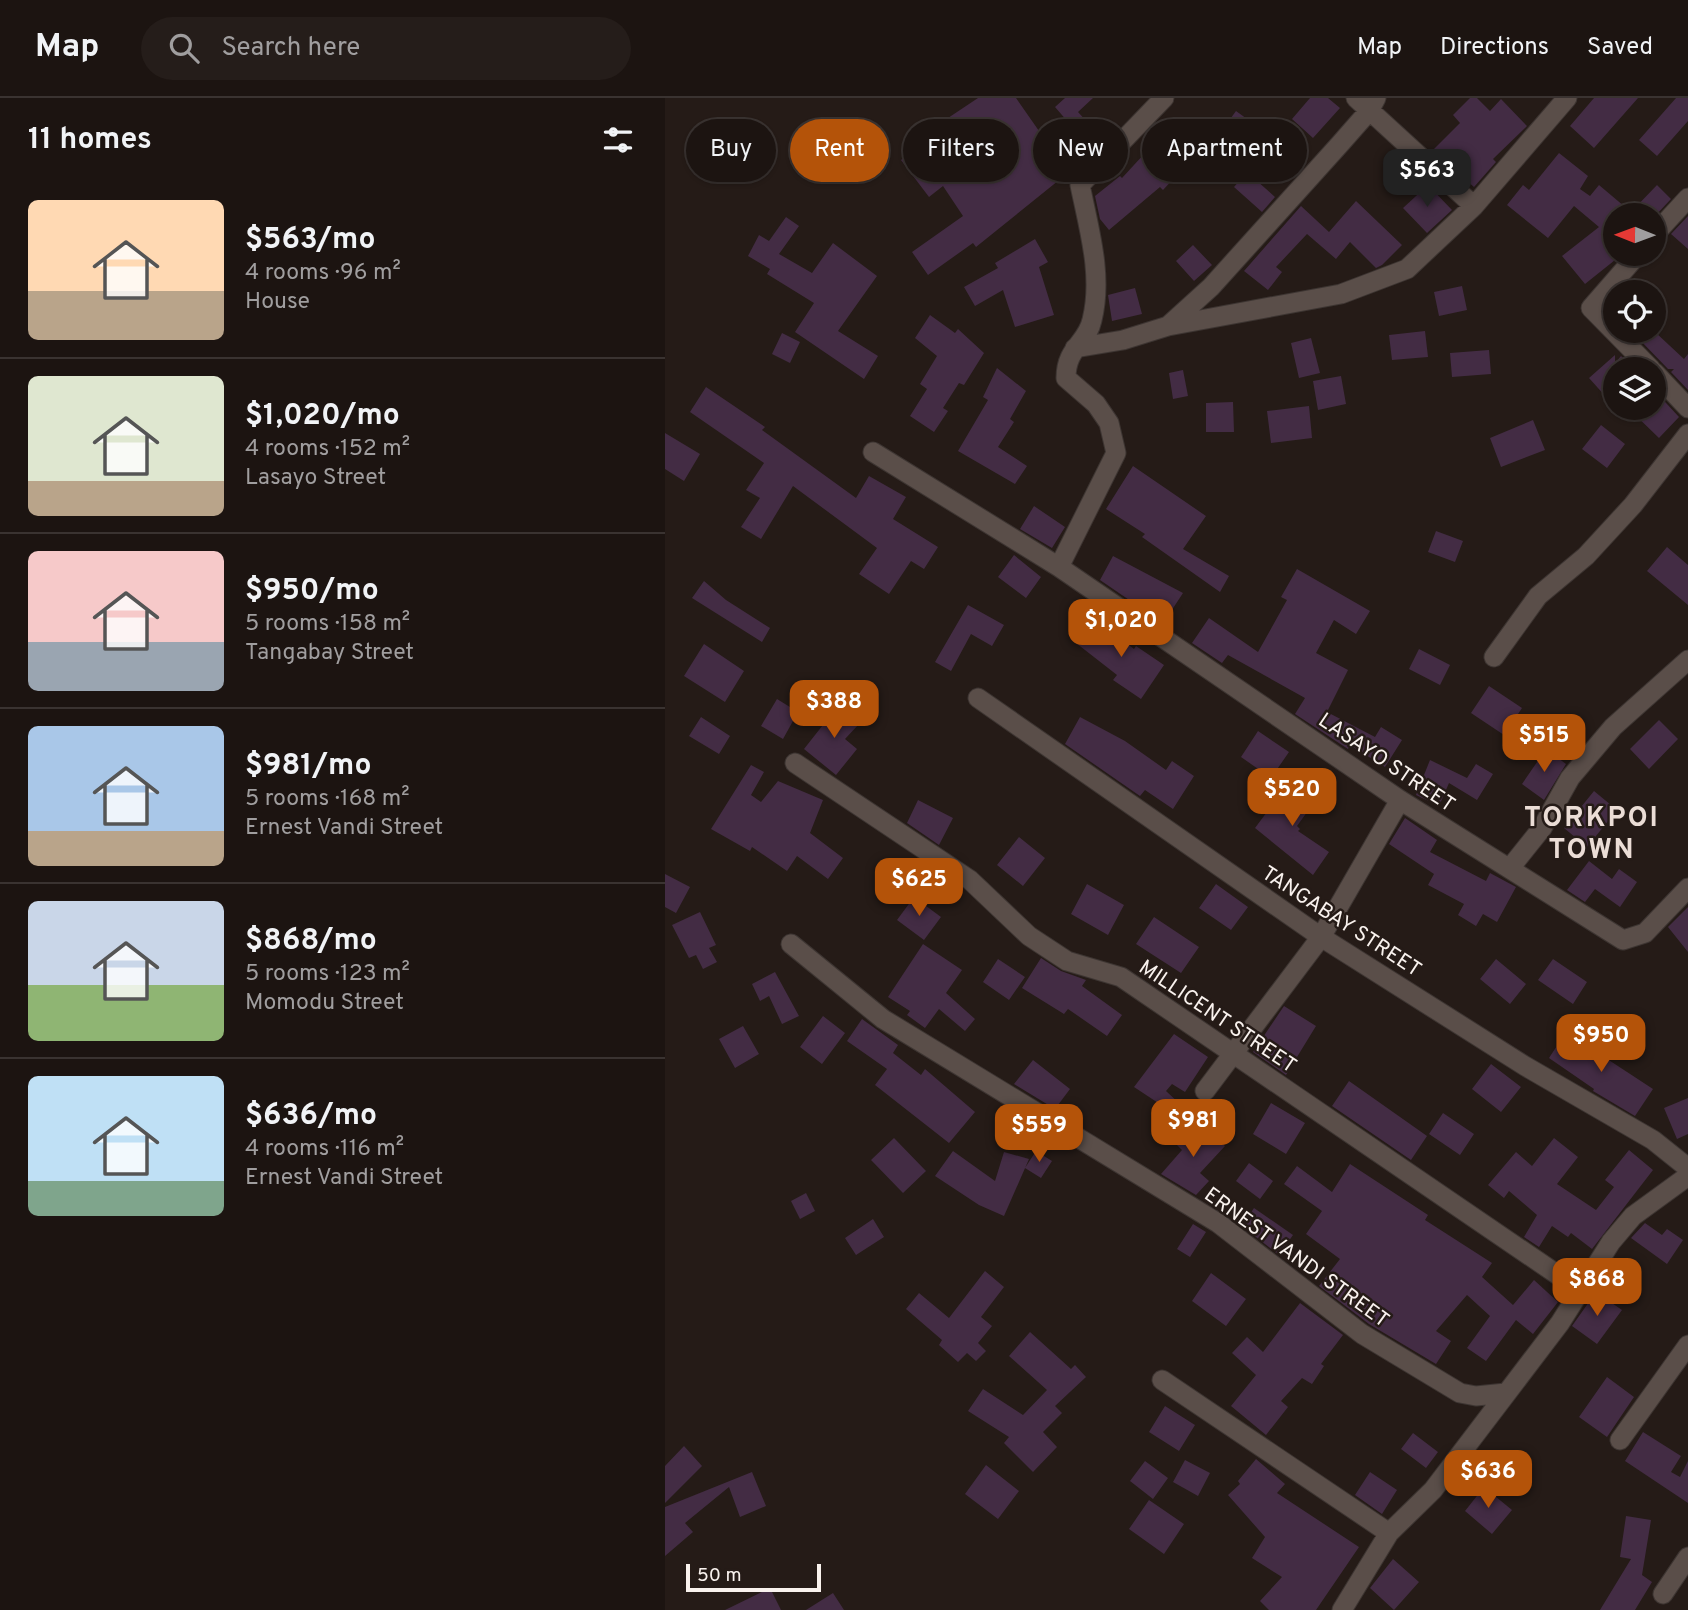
<!DOCTYPE html>
<html lang="en">
<head>
<meta charset="utf-8">
<style>
  :root { --surface:#1c1411; --page:#251d1a; --text:#f1f3f6; --muted:#a09e9f; --line:#3a3331; --accent:#b45309 }
  body { margin:0; font-family:Overpass,sans-serif; background:var(--page); color:var(--text); height:100vh; display:flex; flex-direction:column; font-size:26px; white-space:nowrap }
  * { box-sizing:border-box; margin:0 }
  p { font-size:23px; color:var(--muted) }
  .icon { flex:none; width:38px; height:38px; fill:none; stroke:currentColor; stroke-width:2; stroke-linecap:round; stroke-linejoin:round }
  .map { position:relative; flex:1; overflow:hidden }
  .panel { display:flex; flex-direction:column; background:var(--surface); width:665px }
  .panel>* { flex:none }
  .hud { position:absolute; left:21px; top:21px; width:665px; height:63px; display:flex; gap:14px }
  .needle { width:46px; rotate:271deg }
  .controls { position:absolute; left:938px; top:105px; display:grid; gap:14px }
  .controls a { display:grid; place-items:center; width:63px; height:63px; border-radius:50%; background:var(--surface); box-shadow:0 2px 5px #0004,0 0 0 2px var(--line); font-size:35px }
  .scale { position:absolute; left:21px; bottom:18px; width:135px; box-sizing:border-box; padding-left:7px; border:4px solid #f9f2ee; border-top:0; font-size:19px; line-height:24px; white-space:nowrap; color:#f9f2ee; -webkit-text-stroke:5px #251b17; paint-order:stroke }
  .price { position:absolute; translate:-50% -60px; padding:0 16px; border-radius:14px; background:var(--accent); color:#fff; font-size:23px; line-height:46px; filter:drop-shadow(0 2px 4px #0008) }
  .price::after { content:''; position:absolute; left:50%; top:42px; width:21px; height:16px; margin-left:-10px; background:inherit; clip-path:polygon(0 0,100% 0,50% 100%) }
  .price.active { background:#222; color:#fff }
  ul { padding:0; list-style:none }
  li { display:flex; align-items:center; gap:21px; height:175px; padding:0 28px }
  li+li { border-top:2px solid var(--line) }
  li span { display:grid; place-items:center; flex:none; width:196px; height:140px; border-radius:10px; color:#555 }
  li>.icon { margin-inline-start:auto }
  span .icon { width:84px; height:84px; fill:#fffc; stroke-width:1 }
  li b { font-size:30px }
  h2 { display:flex; justify-content:space-between; align-items:center; height:84px; padding:0 28px; font-size:30px }
  .pill { padding:0 24px; border-radius:32px; background:var(--surface); box-shadow:0 2px 5px #0004,0 0 0 2px var(--line); font-size:24px; line-height:63px }
  .pill.active { background:var(--accent); color:#fff }
  header { display:flex; align-items:center; gap:42px; box-sizing:border-box; height:98px; padding:0 35px; background:var(--surface); border-bottom:2px solid var(--line) }
  header strong { font-size:33px }
  nav { display:flex; gap:38px; margin-inline-start:auto; font-size:24px }
  .search { width:490px; height:63px; background:var(--page); display:flex; align-items:center; gap:18px; box-sizing:border-box; padding:0 24px; border-radius:38px; color:var(--muted); font-size:26px }
  main { display:flex; flex:1; min-height:0 }
  .map>svg:first-child { display:block }
</style>
</head>
<body>
<header>
<strong>Map</strong>
<div class="search"><svg class="icon" aria-label="search" viewBox="0 0 24 24"><circle cx="10" cy="10" r="6"/><path d="M15 15l6 6"/></svg>Search here</div>
<nav><a>Map</a><a>Directions</a><a>Saved</a></nav>
</header>
<main>
<section class="panel">
<h2>11 homes<svg class="icon" aria-label="filters" viewBox="0 0 24 24"><path d="M4 7h16M4 17h16"/><circle cx="9" cy="7" r="2"/><circle cx="15" cy="17" r="2"/></svg></h2>
<ul>
<li><span style="background:linear-gradient(#ffd9b3 65%,#b9a48a 0)"><svg class="icon" aria-label="home" viewBox="0 0 24 24"><path d="M3 11l9-7 9 7M6 9v11h12V9"/></svg></span><div><b>$563/mo</b><p>4 rooms · 96 m²</p><p>House</p></div></li>
<li><span style="background:linear-gradient(#dfe7d0 75%,#b9a48a 0)"><svg class="icon" aria-label="home" viewBox="0 0 24 24"><path d="M3 11l9-7 9 7M6 9v11h12V9"/></svg></span><div><b>$1,020/mo</b><p>4 rooms · 152 m²</p><p>Lasayo Street</p></div></li>
<li><span style="background:linear-gradient(#f6c9c9 65%,#9aa5b1 0)"><svg class="icon" aria-label="home" viewBox="0 0 24 24"><path d="M3 11l9-7 9 7M6 9v11h12V9"/></svg></span><div><b>$950/mo</b><p>5 rooms · 158 m²</p><p>Tangabay Street</p></div></li>
<li><span style="background:linear-gradient(#a9c7e8 75%,#b9a48a 0)"><svg class="icon" aria-label="home" viewBox="0 0 24 24"><path d="M3 11l9-7 9 7M6 9v11h12V9"/></svg></span><div><b>$981/mo</b><p>5 rooms · 168 m²</p><p>Ernest Vandi Street</p></div></li>
<li><span style="background:linear-gradient(#c9d6e8 60%,#8fb573 0)"><svg class="icon" aria-label="home" viewBox="0 0 24 24"><path d="M3 11l9-7 9 7M6 9v11h12V9"/></svg></span><div><b>$868/mo</b><p>5 rooms · 123 m²</p><p>Momodu Street</p></div></li>
<li><span style="background:linear-gradient(#bfe0f5 75%,#7fa58c 0)"><svg class="icon" aria-label="home" viewBox="0 0 24 24"><path d="M3 11l9-7 9 7M6 9v11h12V9"/></svg></span><div><b>$636/mo</b><p>4 rooms · 116 m²</p><p>Ernest Vandi Street</p></div></li>
</ul>
</section>
<div class="map">
<svg width="1023" height="1512" viewBox="0 0 1023 1512">
  <rect width="100%" height="100%" fill="#251b17"/>
  <path fill="#432c44" d="M313,0H351L381,43L403,24L390,9L400,0H428L413,14L433,36L408,58L414,66L311,149L308,145L263,177L247,154L298,118L278,88L264,99L236,62L280,28L277,24Z
    M645,0H663L675,10L648,40L627,21Z
    M805,0H812L825,13L836,1L862,28L828,61L831,64L809,89L767,53L795,25L788,17Z
    M929,0H973L929,50L905,28Z
    M1011,0H1023V23L992,58L974,42Z
    M571,13L596,31L606,21L624,39L601,62L563,24Z
    M535,22L556,43L533,66L527,61L498,92L495,89L444,132L435,121L430,98L455,78L457,80L492,42L504,53Z
    M894,55L923,78L915,91L925,98L934,87L966,114L992,87L1006,101L991,117H950V162L920,186L897,158L934,129L909,108L883,140L842,107L858,87L864,92Z
    M582,74L610,99L597,114L569,89Z
    M763,87L787,112L762,135L738,110Z
    M691,103L737,147L717,167L711,170L685,144L671,161L642,136L611,169L617,174L603,192L579,173L636,108L664,134Z
    M1023,118V151L1006,136Z
    M121,119L134,128L114,156L147,175L168,145L212,178L173,233L213,258L199,281L130,234L149,205L102,176L105,171L83,158L94,137L104,143Z
    M370,141L383,164L374,169L389,217L350,229L338,192L310,208L299,189L333,170L330,165Z
    M528,147L547,167L529,183L511,163Z
    M797,188L802,212L774,218L769,194Z
    M470,190L477,216L447,223L443,197Z
    M265,217L290,235L293,231L319,255L299,287L294,285L278,310L283,313L269,334L245,318L262,291L255,286L272,258L250,240Z
    M760,233L763,259L727,262L724,237Z
    M980,233H989L1019,261L1023,256V292L1006,274L1009,271H1003L973,240Z
    M117,235L135,244L125,265L107,256Z
    M646,240L655,275L634,280L626,245Z
    M824,252L826,276L787,279L785,255Z
    M950,257V265L956,258L969,271H950V309L924,280Z
    M332,270L361,293L345,321L349,324L333,349L362,368L350,386L293,353L323,302L318,299Z
    M518,272L523,298L508,301L504,275Z
    M676,278L681,306L653,312L648,283Z
    M41,289L100,329L97,332L191,400L204,378L241,399L228,421L273,449L259,471L246,463L224,496L194,476L212,450L128,388L96,441L76,429L95,400L81,392L99,365L25,314Z
    M989,292L1014,319L994,340L963,310H989Z
    M568,304L569,334H541V305Z
    M644,308L647,340L606,345L602,313Z
    M868,322L880,352L836,369L825,340Z
    M936,327L960,346L942,370L917,351Z
    M0,335L35,356L19,383L0,371Z
    M468,368L541,418L518,451L564,478L555,494L477,439L480,436L441,411Z
    M369,408L400,429L387,450L355,431Z
    M771,433L798,443L790,464L763,454Z
    M1002,449L1023,467V507L982,473Z
    M349,457L376,479L361,500L333,479Z
    M448,458L518,495L501,521L474,505L473,508L435,482Z
    M632,471L705,513L691,536L669,522L651,555L683,572L662,614L710,639L716,629L737,642L720,669L685,647L683,651L630,616L640,600L563,557L557,565L527,545L544,520L593,554L622,502L616,499Z
    M39,483L61,502L105,530L97,544L27,500Z
    M303,507L339,527L327,548L306,536L286,573L270,564Z
    M430,521L469,551L471,548L499,567L476,601L448,582L452,577L411,545Z
    M39,546L79,573L60,604L19,578Z
    M754,551L785,567L775,587L744,571Z
    M824,588L857,610L839,637L806,615Z
    M112,601L133,614L118,641L96,628Z
    M170,603L194,626L180,641L192,651L171,677L139,651L165,618L160,613Z
    M36,619L65,638L54,656L24,638Z
    M415,619L460,643L501,672L507,663L529,678L508,711L480,692L475,698L400,646Z
    M994,622L1013,641L984,671L965,651Z
    M593,633L624,654L606,680L576,659Z
    M881,651L901,666L879,702L857,686Z
    M765,662L802,680L811,666L828,676L812,702L784,685L774,708L751,697Z
    M86,667L99,674L86,697L96,704L113,683L158,702L145,735L178,760L163,781L132,758L122,773L87,749L85,753L46,731Z
    M625,683L650,703L632,728L635,731L633,733L664,754L648,777L590,730Z
    M929,693L952,712L922,749L899,730Z
    M253,702L288,720L274,747L242,725Z
    M740,720L772,742L765,754L821,783L825,775L851,789L832,824L818,816L811,828L793,817L799,806L763,787L769,776L724,746Z
    M354,739L380,760L358,788L332,767Z
    M924,763L947,781L954,771L972,784L955,809L930,791L920,804L902,792Z
    M0,776L25,789L11,815L0,809Z
    M422,786L459,807L443,837L406,816Z
    M551,786L583,809L566,832L534,810Z
    M249,799L276,819L259,842L232,822Z
    M1023,809V854L1003,829Z
    M35,814L51,847L44,850L52,864L38,871L31,857L24,860L7,827Z
    M489,819L534,849L516,875L471,846Z
    M258,846L297,872L281,895L310,921L300,933L274,911L260,930L242,917L245,913L223,899Z
    M376,860L396,873L421,882L417,888L457,917L442,938L403,911L399,916L357,890Z
    M333,861L360,879L344,902L318,884Z
    M831,861L861,886L845,906L815,881Z
    M888,861L922,884L908,906L873,882Z
    M110,874L134,918L117,926L104,898L95,903L87,886Z
    M619,908L651,928L621,977L588,954Z
    M158,918L180,935L157,966L135,949Z
    M197,921L233,947L228,955L256,977L260,971L310,1014L284,1045L210,987L222,971L182,943Z
    M78,928L94,956L70,970L54,941Z
    M901,934L988,991L970,1018L928,993L929,991L884,960Z
    M509,936L543,959L520,994L507,986L501,993L530,1020L525,1026L469,989Z
    M368,962L405,991L390,1011L349,986Z
    M826,966L856,989L836,1014L807,991Z
    M684,983L762,1038L746,1062L667,1008Z
    M1023,1000V1036L1012,1041L999,1010Z
    M606,1005L640,1025L621,1056L588,1036Z
    M778,1015L809,1036L795,1057L764,1036Z
    M530,1025L560,1048L535,1075L544,1083L531,1097L496,1076L517,1052L511,1046Z
    M229,1040L261,1073L238,1095L206,1062Z
    M889,1040L913,1059L892,1086L931,1112L949,1089L940,1082L964,1052L988,1072L927,1151L906,1135L903,1139L887,1128L874,1149L859,1139L872,1117L844,1093L839,1100L823,1087L851,1054L867,1068Z
    M288,1053L330,1083L339,1054L364,1061L339,1118L314,1107L270,1078Z
    M371,1053L387,1063L376,1080L360,1070Z
    M584,1065L608,1083L595,1101L571,1083Z
    M685,1066L763,1117L760,1122L827,1165L817,1179L848,1207L869,1182L893,1204L868,1236L851,1222L821,1263L802,1250L825,1218L802,1197L771,1233L786,1243L771,1266L704,1226L654,1188L675,1161L641,1136L657,1113L619,1086L632,1068L667,1094Z
    M141,1095L150,1113L135,1121L126,1103Z
    M589,1110L628,1137L614,1157L577,1128Z
    M208,1121L219,1139L191,1157L180,1140Z
    M980,1125L997,1137L1002,1131L1018,1142L1002,1166L966,1140Z
    M528,1126L541,1134L525,1159L512,1151Z
    M320,1173L339,1189L316,1219L327,1228L313,1245L321,1253L311,1263L302,1255L293,1264L274,1247L277,1242L241,1211L254,1195L284,1220Z
    M546,1175L581,1201L561,1228L527,1203Z
    M931,1194L957,1212L932,1246L907,1228Z
    M635,1205L678,1237L656,1266L659,1268L647,1286L637,1280L616,1303L623,1309L601,1337L566,1308L591,1277L567,1255L582,1239L598,1254Z
    M365,1234L406,1271L410,1267L421,1279L390,1308L397,1315L378,1334L392,1349L368,1374L339,1345L344,1339L303,1313L318,1291L358,1317L382,1292L344,1258Z
    M942,1279L969,1299L942,1339L914,1319Z
    M500,1308L530,1327L514,1353L484,1334Z
    M978,1334L1016,1358L1006,1374L1015,1379L1023,1363V1405L960,1363Z
    M748,1335L773,1354L761,1370L736,1351Z
    M19,1348L37,1368L0,1405V1368Z
    M591,1361L620,1386L612,1395L694,1449L651,1512H604L595,1503L617,1479L587,1460L600,1439L563,1397L575,1386L573,1383Z
    M520,1362L545,1375L533,1398L508,1384Z
    M480,1363L503,1380L488,1401L465,1383Z
    M321,1367L354,1393L333,1421L300,1396Z
    M87,1374L101,1408L75,1419L64,1389L20,1425L28,1434L0,1458V1409Z
    M705,1374L732,1392L717,1416L690,1397Z
    M819,1389L847,1412L827,1436L800,1413Z
    M484,1402L519,1426L499,1456L464,1431Z
    M961,1418L986,1422L977,1477L987,1484L970,1512H935L966,1461L955,1459Z
    M728,1461L754,1484L729,1512L705,1490Z
    M105,1490L116,1512H60Z
    M168,1495L179,1512H141Z"/>
  <g fill="none" stroke-linecap="round" stroke-linejoin="round">
    <defs>
      <path id="street" d="M691,0L809,108
        M989,137L1023,100
        M973,156L926,210L986,271
        M503,228L676,196L742,171L809,108L902,0
        M410,250L458,242L503,228L546,189L675,46L704,13L711,0
        M989,274L1023,310
        M208,354L394,469L451,355L444,325L431,306L401,280C401,249 422,246 427,222C438,178 424,131 415,87L499,0
        M394,469L735,702L958,842L980,835L1023,790
        M829,559L873,498L921,458L968,407L1023,336
        M313,600L656,839L860,968L988,1042L1023,1070
        M130,665L305,782L364,838L402,863L456,879L915,1192
        M845,770L877,730L905,680L948,629L1023,562
        M126,846L218,921L553,1125L697,1236L795,1295L811,1298L841,1295
        M540,993L656,839L735,702
        M497,1282L724,1435L768,1392L895,1225L946,1144L968,1118L1023,1078
        M955,1342L1023,1247
        M998,1496L1023,1459
        M677,1512L724,1435"/>
    </defs>
    <use href="#street" stroke="#3d3532" stroke-width="21"/>
    <use href="#street" stroke="#5a4e49" stroke-width="19"/>
  </g>
  <g text-anchor="middle" stroke-width="5" stroke-linejoin="round" paint-order="stroke">
    <g font-size="21" fill="#f9f2ee" stroke="#251b17">
      <text transform="translate(722 664) rotate(34)" y="7">LASAYO STREET</text>
      <text transform="translate(677 823) rotate(33)" y="7">TANGABAY STREET</text>
      <text transform="translate(553 918) rotate(34)" y="7">MILLICENT STREET</text>
      <text transform="translate(632 1159) rotate(36)" y="7">ERNEST VANDI STREET</text>
    </g>
    <g font-size="28" font-weight="bold" letter-spacing="2" fill="#ebddd6" stroke="#251b17">
      <text x="927" y="728">TORKPOI<tspan x="927" dy="32">TOWN</tspan></text>
    </g>
  </g>
</svg>
<div class="controls">
<a><svg class="needle" viewBox="-14 -14 28 28"><path d="M0-13l5 13h-10z" fill="#e53935"/><path d="M0 13l5-13h-10z" fill="#a09e9f"/></svg></a>
<a><svg class="icon" aria-label="locate" viewBox="0 0 24 24"><circle cx="12" cy="12" r="6"/><path d="M12 2v4M12 18v4M2 12h4M18 12h4"/></svg></a>
<a><svg class="icon" aria-label="layers" viewBox="0 0 24 24"><path d="M12 4l9 5-9 5-9-5zM3 14l9 5 9-5"/></svg></a>
</div>
<div class="scale">50 m</div>
<b class="price active" style="left:762px;top:111px">$563</b>
<b class="price" style="left:456px;top:561px">$1,020</b>
<b class="price" style="left:169px;top:642px">$388</b>
<b class="price" style="left:879px;top:676px">$515</b>
<b class="price" style="left:627px;top:730px">$520</b>
<b class="price" style="left:254px;top:820px">$625</b>
<b class="price" style="left:936px;top:976px">$950</b>
<b class="price" style="left:528px;top:1061px">$981</b>
<b class="price" style="left:374px;top:1066px">$559</b>
<b class="price" style="left:932px;top:1220px">$868</b>
<b class="price" style="left:823px;top:1412px">$636</b>
<div class="hud">
<a class="pill">Buy</a>
<a class="pill active">Rent</a>
<a class="pill">Filters</a>
<a class="pill">New</a>
<a class="pill">Apartment</a>
</div>
</div>
</main>
</body>
</html>
